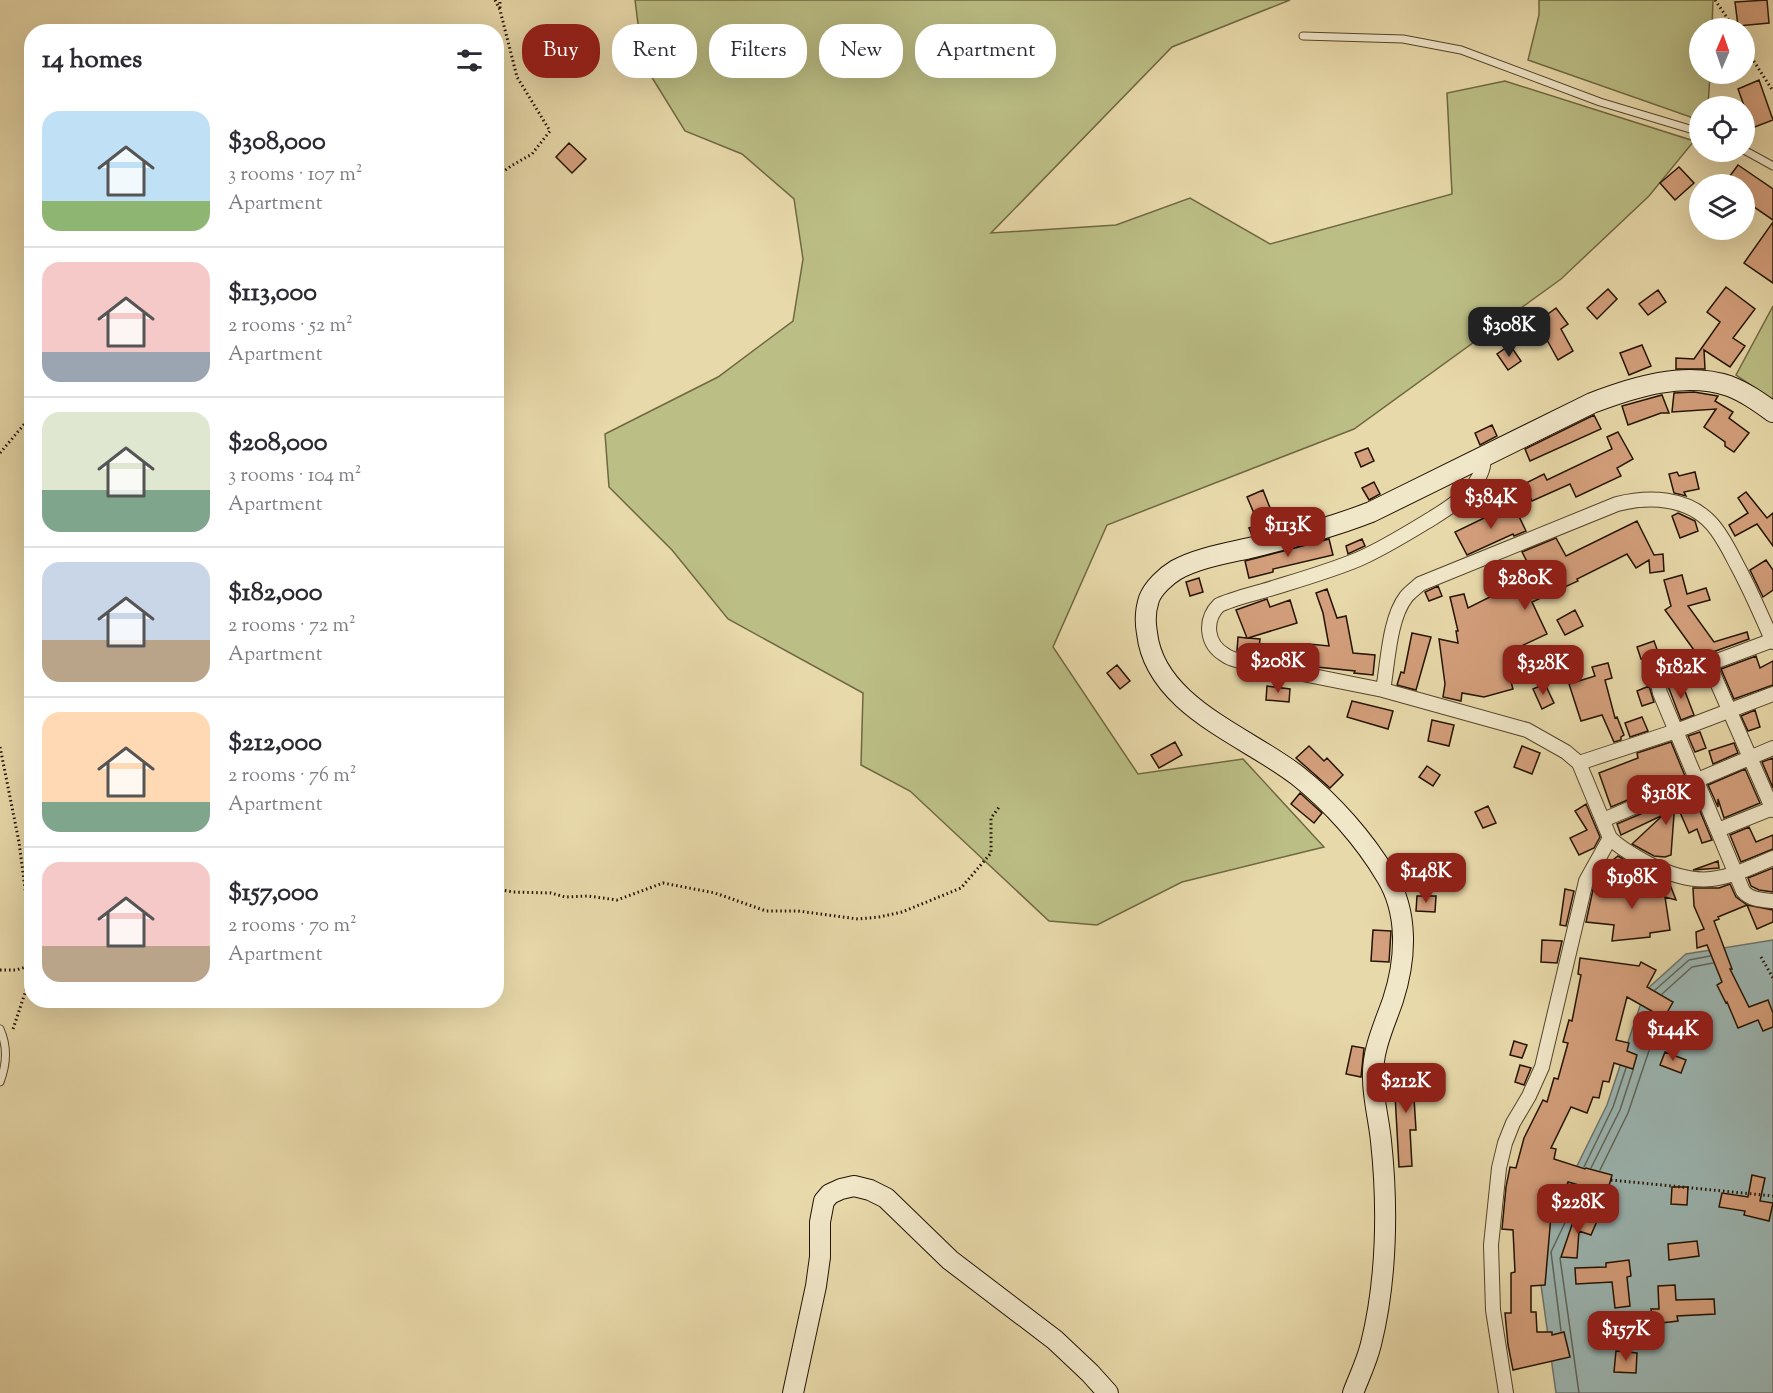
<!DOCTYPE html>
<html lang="en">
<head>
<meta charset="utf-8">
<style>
  :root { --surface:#fff; --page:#f2f2f3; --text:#2b2b33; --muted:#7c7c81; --line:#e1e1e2; --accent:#8f2418 }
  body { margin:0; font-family:"Sorts Mill Goudy",serif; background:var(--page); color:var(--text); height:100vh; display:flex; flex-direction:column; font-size:22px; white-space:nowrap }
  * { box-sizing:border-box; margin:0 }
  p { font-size:20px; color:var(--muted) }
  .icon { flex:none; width:33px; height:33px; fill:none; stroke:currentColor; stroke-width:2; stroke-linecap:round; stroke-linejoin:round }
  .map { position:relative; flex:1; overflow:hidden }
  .side { position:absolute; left:24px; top:24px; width:480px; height:984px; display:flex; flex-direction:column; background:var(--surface); border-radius:24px; box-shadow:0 6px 24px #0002 }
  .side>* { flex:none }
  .guide { position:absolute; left:522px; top:24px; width:570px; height:54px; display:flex; gap:12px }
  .needle { width:39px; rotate:2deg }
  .tools { position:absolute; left:1689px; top:18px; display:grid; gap:12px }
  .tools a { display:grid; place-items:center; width:66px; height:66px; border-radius:50%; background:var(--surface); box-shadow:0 6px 24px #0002; font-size:30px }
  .price { position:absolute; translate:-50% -51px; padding:0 14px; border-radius:12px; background:var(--accent); color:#fff; font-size:20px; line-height:39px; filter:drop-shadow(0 2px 3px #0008) }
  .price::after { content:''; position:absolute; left:50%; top:36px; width:18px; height:14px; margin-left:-9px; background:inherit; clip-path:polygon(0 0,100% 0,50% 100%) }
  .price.active { background:#222; color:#fff }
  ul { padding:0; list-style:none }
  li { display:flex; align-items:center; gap:18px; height:150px; padding:0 18px }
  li+li { border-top:2px solid var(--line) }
  li span { display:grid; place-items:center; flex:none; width:168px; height:120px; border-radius:18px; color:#555 }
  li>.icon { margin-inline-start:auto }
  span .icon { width:72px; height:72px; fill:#fffc; stroke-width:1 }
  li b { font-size:26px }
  h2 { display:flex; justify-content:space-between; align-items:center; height:72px; padding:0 18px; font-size:26px }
  .tag { padding:0 21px; border-radius:24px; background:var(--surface); box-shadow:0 6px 24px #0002; font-size:21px; line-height:54px }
  .tag.active { background:var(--accent); color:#fff }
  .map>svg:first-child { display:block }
</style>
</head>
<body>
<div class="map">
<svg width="1773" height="1393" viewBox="0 0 1773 1393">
  <rect width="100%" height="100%" fill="#e8d9aa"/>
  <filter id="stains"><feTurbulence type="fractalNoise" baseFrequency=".00333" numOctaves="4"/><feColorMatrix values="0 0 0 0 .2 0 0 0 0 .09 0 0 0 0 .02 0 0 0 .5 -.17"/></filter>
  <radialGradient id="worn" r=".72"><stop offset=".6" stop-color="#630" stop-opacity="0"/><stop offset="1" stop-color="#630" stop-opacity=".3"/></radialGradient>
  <path fill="#bbbe85" stroke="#6f6842" stroke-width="1.5" d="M635,0H1290L1172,47L991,233L1116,225L1190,198L1270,244L1452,194L1447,93L1505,81L1694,141L1649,196L1561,279L1354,429L1107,525L1053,647L1138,774L1243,759L1324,847L1182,882L1097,925L1049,921L910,791L861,765L863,693L728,619L672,550L609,487L605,434L718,377L793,321L803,259L794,199L742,154L685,131L643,63Z
    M1539,0H1713L1712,28H1700V74H1710L1708,106H1700L1699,120L1528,60L1539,15Z
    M1773,306V400L1736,375Z"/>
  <path fill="#9cb7b4" stroke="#6c756c" stroke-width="1.5" d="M1773,940V1393H1556L1536,1249L1607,1105L1645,991L1686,954Z"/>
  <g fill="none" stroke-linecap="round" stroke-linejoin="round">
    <path stroke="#60655a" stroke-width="1.5" d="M1655,990L1689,960L1710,956
      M1662,994L1692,967L1713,963
      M1584,1167L1613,1107L1626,1068
      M1591,1168L1620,1110L1633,1070
      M1600,1170L1628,1113L1660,1018
      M1560,1258L1579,1393
      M1561,1331L1551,1252L1582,1187"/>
  </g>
  <path fill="#d49f7c" stroke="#231300" stroke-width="1.5" d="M1767,0L1769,23L1738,26L1735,2Z
    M1759,80L1773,120L1752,128L1738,89Z
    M569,143L586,159L572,173L556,157Z
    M1738,165L1773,189V220L1744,200V184H1724Z
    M1679,167L1694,183L1675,200L1660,183Z
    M1773,222V283L1744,263Z
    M1726,287L1755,309L1733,338L1745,346L1730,367L1704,350L1705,369H1676V358L1694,359L1720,322L1707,312Z
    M1608,289L1617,299L1597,319L1587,308Z
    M1658,290L1666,302L1648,315L1639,304Z
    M1556,308L1568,324L1561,329L1573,351L1558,360L1547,340L1540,345L1528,329Z
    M1510,345L1521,361L1508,370L1497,354Z
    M1642,345L1651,366L1629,375L1620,353Z
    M1694,392L1718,396L1715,401L1733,412L1729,418L1749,433L1734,452L1725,446V442L1704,427L1716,409L1672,412L1674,393Z
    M1662,395L1669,413H1661L1628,425L1622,406Z
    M1594,415L1601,429L1530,461L1525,449Z
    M1492,425L1497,436L1480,445L1475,433Z
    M1618,432L1633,459L1617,468L1621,476L1576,497L1570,484L1532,501L1524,484L1544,474L1547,480L1612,449L1607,437Z
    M1368,448L1374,461L1361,467L1355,453Z
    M1677,472L1679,476L1695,472L1699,489L1684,492L1686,496L1674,493L1669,474Z
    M1374,482L1380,494L1369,500L1362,488Z
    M1263,490L1274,518L1288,511L1294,524L1252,535L1249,528L1259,525L1247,497Z
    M1746,492L1767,518L1773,513V546L1757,524L1735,536L1729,525L1748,513L1738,498Z
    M1513,504L1526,531L1514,536L1513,534L1467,555L1455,532Z
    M1678,513L1695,521L1698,531L1680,538L1672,516Z
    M1637,521L1654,555L1663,554L1664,571L1650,573L1649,560L1636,568L1627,554L1577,579L1578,581L1532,602L1547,634L1517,648L1518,654L1504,656L1513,689L1484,697L1462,693L1461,701L1443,697L1445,684L1439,639L1458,643L1456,631H1458L1450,597L1464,594L1468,608L1500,592L1498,589L1533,573L1522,552L1556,538L1566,556Z
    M1329,539L1333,555L1273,569V572L1249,578L1245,561Z
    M1362,539L1365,546L1348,554L1346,546Z
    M1766,560L1773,570V590L1763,597L1750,570Z
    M1682,575L1687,594L1706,588L1710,600L1688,606L1714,642L1747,632L1749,639L1699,657L1665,610L1671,606L1664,580Z
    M1199,578L1203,592L1190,596L1186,582Z
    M1438,586L1442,596L1429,601L1425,592Z
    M1327,589L1337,618L1346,616L1353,653L1375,655L1373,675L1354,673L1355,671L1307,666L1309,644L1329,646L1323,613L1316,593Z
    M1267,599L1270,607L1290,600L1297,623L1248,638L1260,639L1258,656L1237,651L1238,637L1247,638L1236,610Z
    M1575,610L1583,626L1565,635L1557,620Z
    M1412,633L1431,637L1416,690L1397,685L1401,672L1404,673Z
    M1654,641L1658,652L1641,659L1637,647Z
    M1756,656L1760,668L1773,661V685L1734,699L1721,669Z
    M1608,663L1612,678L1605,680L1615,718L1617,717L1624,735L1621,737V740L1614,742L1602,715L1581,721L1569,684L1595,676L1592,667Z
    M1117,665L1130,681L1120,689L1107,673Z
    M1681,681L1694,715L1681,720L1668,686Z
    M1545,684L1554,703L1542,709L1533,689Z
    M1267,686L1290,689L1289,702L1266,700Z
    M1649,686L1654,702L1642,706L1637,691Z
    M1352,701L1393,711L1388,729L1347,717Z
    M1755,710L1760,727L1748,731L1741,716Z
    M1642,717L1648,731L1630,737L1625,723Z
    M1432,720L1454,725L1449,746L1428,741Z
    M1700,732L1706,748L1695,752L1688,736Z
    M1175,742L1182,755L1159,768L1151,755Z
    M1671,742L1685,776L1611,807L1599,773L1638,758L1637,753Z
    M1734,743L1738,753L1713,764L1709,751Z
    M1309,746L1324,761L1327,758L1343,775L1330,788L1296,758Z
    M1522,746L1540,753L1532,774L1514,767Z
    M1773,758V788L1762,762Z
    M1427,766L1440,775L1433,786L1419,777Z
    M1745,769L1760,803L1724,818L1718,799V807L1708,785Z
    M1692,792L1712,840L1702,843L1697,829L1689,833L1675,801L1671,855L1665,857L1654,856L1632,844L1663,815L1621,835L1617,824Z
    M1300,793L1322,813L1314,823L1291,804Z
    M1586,804L1600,837L1594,848L1579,855L1570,838L1587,830L1575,811Z
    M1488,806L1496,823L1483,828L1475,812Z
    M1749,827L1756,842L1773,835V849L1741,862L1730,835Z
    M1618,856L1641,870L1626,891L1604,867Z
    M1718,861L1719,868L1693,870Z
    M1773,868V892L1759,890L1751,886L1748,878Z
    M1662,880L1669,882L1676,900L1665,897L1670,930L1650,933V937L1612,941L1614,925L1586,922L1594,885L1631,896L1626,892Z
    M1730,884L1736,897L1747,905L1718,917L1719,919L1714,921L1732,969H1730L1749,1007L1768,1000L1773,1013V1027L1763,1031L1758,1020L1738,1028L1727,1002L1726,1003L1717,985L1722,982L1707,945L1697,948L1696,932L1704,929L1694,906L1693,888H1719Z
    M1565,889L1574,891L1566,926L1560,925Z
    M1417,896H1436L1435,912L1416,911Z
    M1747,905L1773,910V922L1757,929Z
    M1373,930L1391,931L1389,962L1371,961Z
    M1542,940L1562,941L1557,963L1541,962Z
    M1580,958L1639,966L1641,962L1656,970L1647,987L1673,1002L1664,1018L1627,997L1616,1040L1629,1043L1627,1051L1637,1055L1633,1069L1614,1063L1609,1082L1603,1081L1599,1098L1593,1097L1587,1113L1571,1107L1551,1148L1556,1149L1554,1159L1585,1169L1586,1168L1612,1175L1607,1193L1568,1182L1563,1196L1553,1193L1545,1285L1531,1286V1312H1536L1537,1332H1552V1335L1564,1332L1570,1357L1513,1370L1508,1345L1505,1313H1511V1273L1515,1272L1513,1230L1502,1229L1506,1187L1510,1167L1516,1168L1524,1138L1543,1100L1547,1102L1554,1078L1558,1079L1568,1043L1563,1042L1569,1020L1572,1021L1581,975L1578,974Z
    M1514,1041L1527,1045L1522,1058L1510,1055Z
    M1352,1046L1364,1048L1361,1077L1346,1074Z
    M1665,1052L1686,1060L1681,1073L1660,1065Z
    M1520,1065L1531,1068L1524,1085L1515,1082Z
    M1420,1075L1421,1098H1414L1416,1130H1410L1412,1166L1399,1167L1394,1076Z
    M1752,1175L1765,1178L1760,1201L1773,1203L1769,1221L1744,1215L1745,1211L1719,1207L1722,1193L1748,1197Z
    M1672,1187H1688L1687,1205L1671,1204Z
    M1576,1213L1597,1221L1591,1235L1579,1231L1577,1258L1561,1257Z
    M1697,1241L1699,1256L1669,1260L1668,1244Z
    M1629,1260L1631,1276L1627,1277L1630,1306L1615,1308L1612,1282L1576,1284L1575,1268L1606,1267V1263Z
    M1675,1285L1676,1300L1714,1299L1715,1314L1677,1316L1678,1321L1653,1324L1651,1309H1659L1658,1286Z
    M1616,1351L1637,1353L1636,1373L1614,1372Z"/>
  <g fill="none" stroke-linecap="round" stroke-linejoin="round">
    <defs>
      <path id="lane" d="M1303,36L1403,39L1461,50L1600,102L1700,132
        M1744,150L1773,166
        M0,1029C8,1047 7,1064 0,1082"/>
      <path id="street" d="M1484,455C1485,486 1455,504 1431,519C1408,533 1384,548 1359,559C1328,572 1295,581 1263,591C1248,595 1233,599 1219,605C1204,620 1206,644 1225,655C1230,659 1237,660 1243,662L1383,690L1527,730L1566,752L1579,763L1610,838C1622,850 1635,856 1649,864C1700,890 1723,880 1773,858
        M1773,640L1709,664L1663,677L1658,684L1660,693L1743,891C1750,900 1763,900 1773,901
        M1709,664L1773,810
        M1383,690C1388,663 1389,619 1406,597C1410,592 1416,588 1420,584L1617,504C1649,496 1687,497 1711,523C1723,536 1730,552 1738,567C1751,591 1762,617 1773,642
        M1579,763L1676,731L1773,694
        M1603,820L1773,748
        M1718,830L1773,808
        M1506,1393L1493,1310L1491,1245L1499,1168L1505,1143L1513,1123L1529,1096L1542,1067L1586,881L1610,838"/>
      <path id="secondary" d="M793,1393L816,1286L820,1257V1222L824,1201L830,1194L841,1189L854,1186L870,1190L886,1198L950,1260L1055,1340L1090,1373L1108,1393
        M1353,1393C1359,1377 1367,1361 1371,1344C1387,1280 1388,1206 1381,1141C1379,1120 1373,1099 1373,1078C1372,1050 1384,1026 1393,1000C1406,960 1409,913 1386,876C1364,839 1332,803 1298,776C1247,736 1155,706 1147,633C1145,622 1145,611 1149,599C1153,588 1166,576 1176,570C1200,557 1229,553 1254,547C1294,537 1333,527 1371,512L1592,403C1634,387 1684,371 1729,386C1745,392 1759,402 1773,412"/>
    </defs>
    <use href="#lane" stroke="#54442a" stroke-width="9"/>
    <use href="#street" stroke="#54442a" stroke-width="16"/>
    <use href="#secondary" stroke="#231300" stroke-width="22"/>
    <path stroke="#231300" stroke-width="3" stroke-dasharray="1.5 3" stroke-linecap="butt" d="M495,0L500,10L517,77L550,131L532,154L511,166L496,177
      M1715,0L1734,28
      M500,8V0
      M1744,46L1773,91
      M0,453L27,421L32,418
      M0,747L19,842L32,942
      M496,889L513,892L551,893L565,897L588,896L617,900L663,883L715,893L766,911H798L858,919L879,917L902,912L961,888L991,853V818L1000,806
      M1761,957L1773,978
      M0,970H16L32,965
      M13,1029L32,972
      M1611,1180L1773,1196"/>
    <use href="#lane" stroke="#f0e6c8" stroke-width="7"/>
    <use href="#street" stroke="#f0e6c8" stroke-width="14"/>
    <use href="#secondary" stroke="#f0e6c8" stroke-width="20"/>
  </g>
  <rect width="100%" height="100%" filter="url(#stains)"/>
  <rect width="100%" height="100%" fill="url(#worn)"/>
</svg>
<div class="tools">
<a><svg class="needle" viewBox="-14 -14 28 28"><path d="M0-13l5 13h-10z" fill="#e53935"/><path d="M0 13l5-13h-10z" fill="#7c7c81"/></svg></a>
<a><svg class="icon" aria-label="locate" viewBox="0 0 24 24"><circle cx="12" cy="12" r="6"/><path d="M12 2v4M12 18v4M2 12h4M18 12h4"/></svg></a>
<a><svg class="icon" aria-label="layers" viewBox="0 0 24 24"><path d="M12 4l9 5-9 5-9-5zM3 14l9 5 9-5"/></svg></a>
</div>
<b class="price active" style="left:1509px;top:358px">$308K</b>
<b class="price" style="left:1491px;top:530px">$384K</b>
<b class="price" style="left:1288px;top:558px">$113K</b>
<b class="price" style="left:1525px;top:611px">$280K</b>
<b class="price" style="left:1278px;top:694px">$208K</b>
<b class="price" style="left:1543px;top:696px">$328K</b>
<b class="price" style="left:1681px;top:700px">$182K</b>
<b class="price" style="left:1666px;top:826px">$318K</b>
<b class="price" style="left:1426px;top:904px">$148K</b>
<b class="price" style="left:1632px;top:910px">$198K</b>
<b class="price" style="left:1673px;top:1062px">$144K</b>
<b class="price" style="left:1406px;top:1114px">$212K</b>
<b class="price" style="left:1578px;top:1235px">$228K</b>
<b class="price" style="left:1626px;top:1362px">$157K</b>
<div class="guide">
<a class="tag active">Buy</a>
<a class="tag">Rent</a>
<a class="tag">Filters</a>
<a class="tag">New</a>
<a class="tag">Apartment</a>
</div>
<section class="side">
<h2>14 homes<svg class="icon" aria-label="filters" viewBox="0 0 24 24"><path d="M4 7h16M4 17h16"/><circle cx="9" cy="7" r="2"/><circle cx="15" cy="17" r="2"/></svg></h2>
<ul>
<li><span style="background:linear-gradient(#bfe0f5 75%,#8fb573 0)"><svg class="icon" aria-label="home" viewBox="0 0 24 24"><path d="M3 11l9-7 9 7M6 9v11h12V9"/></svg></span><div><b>$308,000</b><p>3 rooms · 107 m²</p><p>Apartment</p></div></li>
<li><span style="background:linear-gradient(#f6c9c9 75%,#9aa5b1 0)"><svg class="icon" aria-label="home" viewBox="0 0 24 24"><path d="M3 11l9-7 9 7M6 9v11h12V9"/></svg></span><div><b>$113,000</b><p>2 rooms · 52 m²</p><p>Apartment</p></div></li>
<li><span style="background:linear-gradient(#dfe7d0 65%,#7fa58c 0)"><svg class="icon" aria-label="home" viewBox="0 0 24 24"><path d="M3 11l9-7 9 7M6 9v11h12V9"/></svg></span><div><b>$208,000</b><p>3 rooms · 104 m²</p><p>Apartment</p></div></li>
<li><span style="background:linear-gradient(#c9d6e8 65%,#b9a48a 0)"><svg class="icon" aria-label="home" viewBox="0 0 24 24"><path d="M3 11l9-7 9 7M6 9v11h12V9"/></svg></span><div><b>$182,000</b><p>2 rooms · 72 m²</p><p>Apartment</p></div></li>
<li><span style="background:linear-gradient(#ffd9b3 75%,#7fa58c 0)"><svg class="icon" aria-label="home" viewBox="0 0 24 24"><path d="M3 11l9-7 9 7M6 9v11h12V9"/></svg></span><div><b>$212,000</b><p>2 rooms · 76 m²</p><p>Apartment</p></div></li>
<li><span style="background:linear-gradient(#f6c9c9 70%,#b9a48a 0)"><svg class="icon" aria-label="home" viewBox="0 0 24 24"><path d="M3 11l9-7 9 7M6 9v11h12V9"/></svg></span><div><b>$157,000</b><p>2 rooms · 70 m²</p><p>Apartment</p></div></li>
</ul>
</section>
</div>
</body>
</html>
